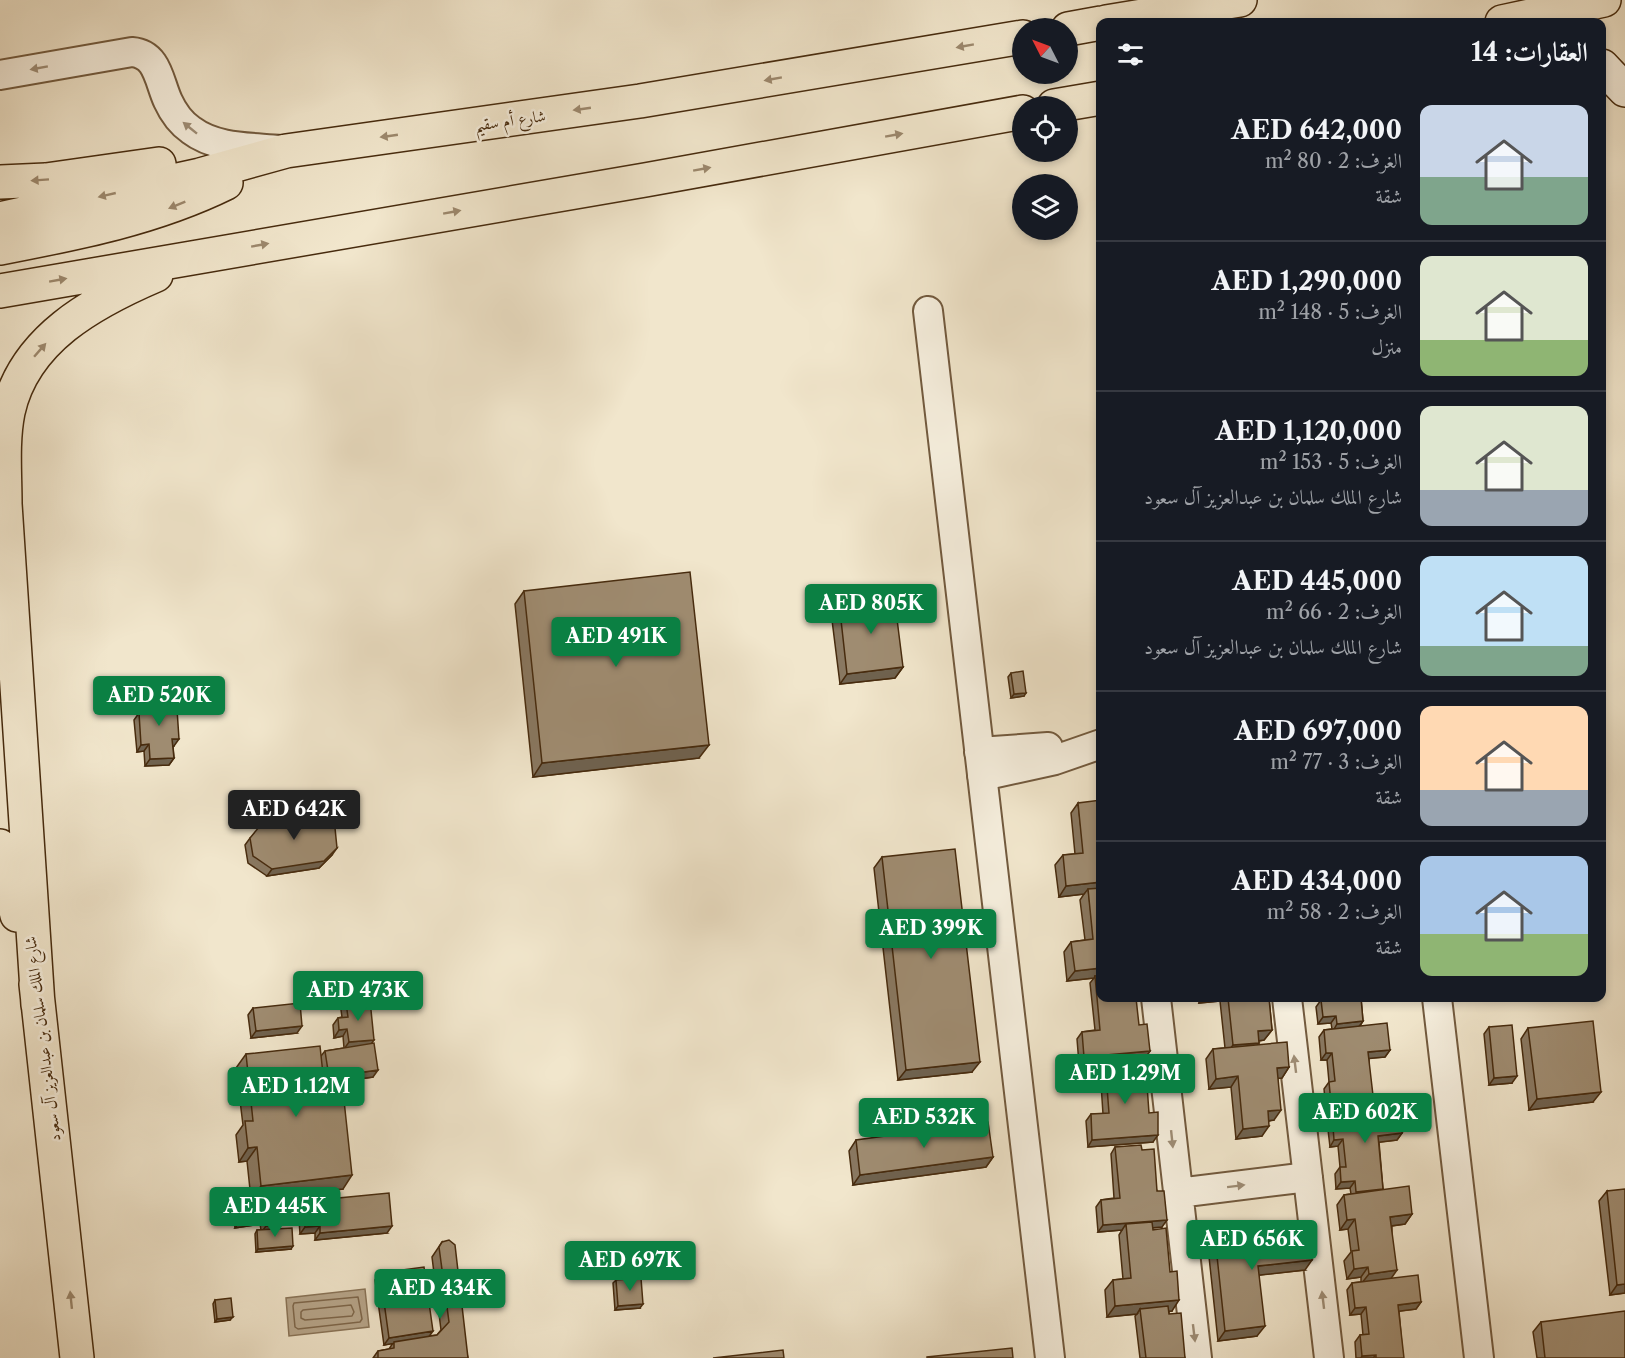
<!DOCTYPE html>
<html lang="ar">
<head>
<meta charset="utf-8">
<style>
  :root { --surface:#171b24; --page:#242831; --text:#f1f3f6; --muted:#9ea1a6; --line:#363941; --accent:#0b8043 }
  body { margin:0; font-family:"Libre Caslon Text",Amiri,serif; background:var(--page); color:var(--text); direction:rtl; height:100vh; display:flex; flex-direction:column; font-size:22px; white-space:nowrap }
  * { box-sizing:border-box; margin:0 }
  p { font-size:20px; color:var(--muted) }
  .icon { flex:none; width:33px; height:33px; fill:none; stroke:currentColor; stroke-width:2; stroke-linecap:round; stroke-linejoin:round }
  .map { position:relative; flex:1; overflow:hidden; direction:ltr }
  .panel { position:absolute; left:1096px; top:18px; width:510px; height:984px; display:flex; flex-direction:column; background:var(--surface); border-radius:12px; box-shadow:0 3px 9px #0003; direction:rtl }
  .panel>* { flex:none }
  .needle { width:39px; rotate:312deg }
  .tools { position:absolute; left:1012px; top:18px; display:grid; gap:12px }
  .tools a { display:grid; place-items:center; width:66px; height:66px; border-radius:50%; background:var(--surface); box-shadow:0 3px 9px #0003; font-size:30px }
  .price { position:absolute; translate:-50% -51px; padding:0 14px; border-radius:6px; background:var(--accent); color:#fff; font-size:20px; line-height:39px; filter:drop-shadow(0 2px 3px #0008) }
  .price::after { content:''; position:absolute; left:50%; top:36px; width:18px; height:14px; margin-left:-9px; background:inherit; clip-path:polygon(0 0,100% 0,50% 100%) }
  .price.on { background:#222; color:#fff }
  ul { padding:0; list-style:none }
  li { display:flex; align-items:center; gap:18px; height:150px; padding:0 18px }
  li+li { border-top:2px solid var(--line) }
  li span { display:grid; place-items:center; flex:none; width:168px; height:120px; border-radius:12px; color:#555 }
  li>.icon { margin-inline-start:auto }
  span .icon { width:72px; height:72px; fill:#fffc; stroke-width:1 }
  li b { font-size:26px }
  h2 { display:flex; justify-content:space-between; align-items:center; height:72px; padding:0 18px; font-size:26px }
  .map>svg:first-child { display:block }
</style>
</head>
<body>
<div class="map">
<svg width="1625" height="1358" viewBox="0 0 1625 1358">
  <rect width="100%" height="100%" fill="#f1e6cc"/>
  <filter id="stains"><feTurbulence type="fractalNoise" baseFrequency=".00333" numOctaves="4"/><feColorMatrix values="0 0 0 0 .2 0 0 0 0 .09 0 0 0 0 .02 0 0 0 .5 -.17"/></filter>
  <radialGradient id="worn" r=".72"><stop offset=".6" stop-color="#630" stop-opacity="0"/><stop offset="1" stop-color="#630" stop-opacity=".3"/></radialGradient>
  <path fill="#b7a68b" stroke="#8a7559" stroke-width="1.5" d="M365,1289L369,1327L289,1336L286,1298Z"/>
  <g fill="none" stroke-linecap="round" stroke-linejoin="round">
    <path stroke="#7f684c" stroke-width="1.5" d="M358,1297L362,1319L360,1322L298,1329L295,1327L293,1306L294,1303Z
      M351,1305L354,1312L352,1316L305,1320L301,1318V1312L303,1310Z"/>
    <defs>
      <path id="street" d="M0,75L132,52C158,54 159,82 168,101C173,112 181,123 191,130C216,149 251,147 281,150
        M928,311L1050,1358
        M979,752L1048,747
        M982,776L1055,760L1101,744
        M1156,998L1197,1358
        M1287,998L1329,1358
        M1437,998L1479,1358
        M1178,1193L1308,1177"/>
      <path id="secondary" d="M1602,66L1625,90"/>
      <path id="primary" d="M1106,22L1240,0
        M1502,22L1604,0
        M1068,29L1101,23
        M1054,106L1101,98
        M0,182L46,180L159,164
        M0,219L200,175L286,151L640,101L1023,37
        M0,248C78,233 155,218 226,183
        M0,291L645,180L1023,112
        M0,846L17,915
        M36,984L77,1358
        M38,1005L5,504C5,474 2,442 8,412C24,339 93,302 156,275"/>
    </defs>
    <use href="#street" stroke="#725a3e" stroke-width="32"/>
    <use href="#secondary" stroke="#472b0e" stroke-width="36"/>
    <use href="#primary" stroke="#472b0e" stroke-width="36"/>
    <use href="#street" stroke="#f6efde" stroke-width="28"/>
    <use href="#secondary" stroke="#f6efde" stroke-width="33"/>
    <use href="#primary" stroke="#f1e6cc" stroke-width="33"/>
  </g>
  <path fill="#897861" stroke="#472b0e" stroke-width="1.5" d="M524,591L699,758L533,777L515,604Z
    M839,602L903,667L895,678L840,684L831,612Z
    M1011,673L1024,696L1011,698L1008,677Z
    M143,696L168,710L174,746H173L174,758L169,765L145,766L144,751L137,752L134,720L139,713L138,703Z
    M1078,803L1101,998L1139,1025L1150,1051L1145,1058L1131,1059L1132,1073L1149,1113L1153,1142L1088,1147L1086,1121L1091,1114H1103L1100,1068L1105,1062L1079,1064L1077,1039L1082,1032L1095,1030L1090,983L1094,978L1067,981L1064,952L1071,942L1085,940L1080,900L1084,894L1059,897L1055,865L1063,855L1075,854L1071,813Z
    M250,838L332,855L319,868L267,876L248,863L245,845Z
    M882,857L972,1072L898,1080L874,868Z
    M1199,998H1269L1272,1030L1264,1040L1259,1041L1258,1044L1289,1067L1282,1078H1278L1274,1120L1269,1121L1262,1136L1236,1139L1231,1087L1209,1089L1206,1059L1213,1049L1225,1048L1220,1001L1199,1003Z
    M1320,998H1361L1363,1021L1360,1026L1390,1050L1385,1057L1369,1058L1370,1110L1402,1133L1397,1140L1379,1142L1383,1189L1412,1214L1405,1224L1392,1226L1391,1278L1421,1302L1416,1309L1399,1311L1403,1358H1356L1355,1342L1360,1335H1363L1361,1314L1350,1315L1347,1290L1352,1283L1361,1282V1277L1347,1279L1344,1261L1351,1252L1348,1229L1340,1230L1337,1205L1344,1195L1351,1194L1350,1188L1336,1189L1335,1174L1340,1167L1338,1146L1330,1147L1327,1121L1332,1114L1342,1113V1109L1326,1110L1324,1089L1329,1082L1327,1060H1321L1319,1037L1324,1030L1332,1029L1331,1023L1318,1024L1316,1007L1321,1000Z
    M346,1003L371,1044L373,1077L324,1084L325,1093L343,1189L251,1199L247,1161L239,1162L236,1135L243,1125L236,1068L246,1054L321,1056L325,1051L344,1048L343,1036L334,1038L333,1025L338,1018L342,1017L341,1010Z
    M253,1008L297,1033L251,1038L248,1015Z
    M1489,1027L1512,1083L1489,1085L1484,1034Z
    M1528,1028L1593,1102L1529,1110L1521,1039Z
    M856,1140L993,1157L986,1167L853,1185L849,1151Z
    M1115,1147L1142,1150L1157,1191L1162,1227L1152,1228L1172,1311H1169V1314L1185,1358H1140L1135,1316L1137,1314L1107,1317L1105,1290L1113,1280L1123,1279L1119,1235L1122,1230L1098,1232L1096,1207L1101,1200L1114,1198L1111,1154Z
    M1607,1191L1625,1293L1610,1295L1599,1201Z
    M318,1200L387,1233L315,1240V1233L300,1234L299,1220L300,1218L282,1221V1223L278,1229L291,1249L256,1252L255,1234L257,1230H261L260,1224L235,1228L233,1211L238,1204L305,1213L313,1212V1207Z
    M1214,1228L1305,1270L1259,1275L1257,1336L1218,1341L1207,1238Z
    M442,1242L468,1358H373L378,1351L389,1349L393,1343L384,1345L375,1280L380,1273L429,1336L437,1335L441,1330L432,1257Z
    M616,1280L640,1308L615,1310L613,1283Z
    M215,1300L230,1320L215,1322L213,1304Z
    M1541,1322L1625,1358H1537L1533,1332Z"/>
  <path fill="#6f624f" stroke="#472b0e" stroke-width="1.5" d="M903,667L895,678L840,684L847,674Z
    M1026,693L1024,696L1011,698L1014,694Z
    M172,739H179L174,746H167Z
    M149,744L144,751L137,752L141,745Z
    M709,745L699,758L533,777L542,763Z
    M174,758L169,765L145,766L150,759Z
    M337,848L332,855L319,868L267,876L272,869Z
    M1101,882V892L1088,889L1084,894L1059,897L1066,886Z
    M1101,968V978L1095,976L1094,978L1067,981L1075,971Z
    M1202,998H1223L1220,1001L1199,1003Z
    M1336,1016L1331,1023L1318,1024L1323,1017Z
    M1363,1021L1358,1028L1333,1031L1337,1024Z
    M302,1026L297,1033L251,1038L256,1031Z
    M347,1029L343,1036L334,1038L339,1030Z
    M1272,1030L1264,1040L1251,1042L1258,1031Z
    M374,1040L369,1047L344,1049L349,1042Z
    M1259,1043L1252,1053L1225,1056L1233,1045Z
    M1390,1050L1385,1057L1363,1059L1368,1052Z
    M1150,1051L1145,1058L1079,1064L1084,1057Z
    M1326,1053H1332L1327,1060H1321Z
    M980,1062L972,1072L898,1080L906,1070Z
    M1289,1067L1282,1078L1270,1079L1277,1068Z
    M378,1070L373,1077L324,1084L329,1077Z
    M1238,1076L1231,1087L1209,1089L1216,1079Z
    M1517,1076L1512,1083L1489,1085L1494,1078Z
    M1601,1092L1593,1102L1529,1110L1537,1099Z
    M1347,1102L1342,1109L1326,1110L1331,1103Z
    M1374,1104L1369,1111L1342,1114L1347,1107Z
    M1281,1110L1274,1120L1260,1122L1268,1111Z
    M1269,1126L1262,1136L1236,1139L1243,1129Z
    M1402,1133L1397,1140L1373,1143L1378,1136Z
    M1158,1135L1153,1142L1088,1147L1092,1140Z
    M1343,1139L1338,1146L1330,1147L1334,1140Z
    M257,1147L247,1161L239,1162L248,1148Z
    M993,1157L986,1167L853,1185L860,1175Z
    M352,1175L343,1189L251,1199L261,1186Z
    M1355,1181L1350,1188L1336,1189L1341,1182Z
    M306,1211L300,1218L276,1222L281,1215Z
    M1412,1214L1405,1224L1383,1227L1390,1217Z
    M265,1217L260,1224L235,1228L240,1221Z
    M1355,1219L1348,1229L1340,1230L1347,1220Z
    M1167,1220L1162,1227L1127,1230L1126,1224L1122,1230L1098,1232L1103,1225Z
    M282,1223L277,1230L261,1233L266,1226Z
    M320,1226L315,1233L300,1234L305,1227Z
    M392,1226L387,1233L315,1240L320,1233Z
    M293,1246L291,1249L256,1252L258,1249Z
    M1312,1260L1305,1270L1251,1276L1258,1266Z
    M1368,1267L1361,1277L1347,1279L1354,1269Z
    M1397,1270L1390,1280L1361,1284L1369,1274Z
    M1625,1284V1293L1610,1295L1617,1285Z
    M1179,1300L1172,1311L1141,1313L1140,1309L1137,1314L1107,1317L1115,1306Z
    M1421,1302L1416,1309L1393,1312L1398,1305Z
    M643,1304L640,1308L615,1310L618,1306Z
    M1366,1307L1361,1314L1350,1315L1355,1308Z
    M233,1317L230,1320L215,1322L217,1319Z
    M1265,1326L1257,1336L1218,1341L1225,1331Z
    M433,1331L428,1338L384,1345L389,1338Z
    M1376,1355L1373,1358H1361L1362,1356Z"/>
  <path fill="#9f8c71" stroke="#472b0e" stroke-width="1.5" d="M690,572L709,745L542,763L524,591Z
    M894,595L903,667L847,674L839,602Z
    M1023,671L1026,693L1014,694L1011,673Z
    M167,694L168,710L177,709L179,739H172L174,758L150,759L149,744L141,745L139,713L144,712L143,696Z
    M1101,800V882L1066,886L1063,855L1083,853L1078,803Z
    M313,812L335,828L337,848L324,861L272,869L253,856L250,838L264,821Z
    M955,849L980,1062L906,1070L882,857Z
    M1101,888V968L1075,971L1071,942L1093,939L1088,889Z
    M1095,976H1101V998H1136L1139,1025L1147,1024L1150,1051L1084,1057L1082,1032L1100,1030Z
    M1228,998H1269L1272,1030L1258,1031L1259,1043L1233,1045Z
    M1326,998H1361L1363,1021L1337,1024L1336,1016L1323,1017L1321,1000H1326Z
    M370,1000L374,1040L349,1042L347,1029L339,1030L338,1018L348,1017L346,1003Z
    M300,1003L302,1026L256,1031L253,1008Z
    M1593,1021L1601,1092L1537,1099L1528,1028Z
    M1387,1023L1390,1050L1368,1052L1374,1104L1347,1107V1102L1331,1103L1329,1082L1335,1081L1332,1053H1326L1324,1030Z
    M1512,1025L1517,1076L1494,1078L1489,1027Z
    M1287,1042L1289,1067L1277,1068L1281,1110L1268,1111L1269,1126L1243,1129L1238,1076L1216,1079L1213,1049Z
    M374,1043L378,1070L329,1077L325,1051Z
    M320,1046L325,1093L343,1091L352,1175L261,1186L257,1147L248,1148L245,1121H253L246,1054Z
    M1131,1059L1132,1073L1146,1071L1149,1113L1158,1112V1135L1092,1140L1091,1114L1109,1113L1105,1061Z
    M1399,1106L1402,1133L1378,1136L1383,1189L1356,1192L1355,1181L1341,1182L1340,1167H1346L1343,1139L1334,1140L1332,1114Z
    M988,1122L993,1157L860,1175L856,1140Z
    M1141,1145L1142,1150L1154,1149L1157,1191H1164L1167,1220L1103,1225L1101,1200L1120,1198L1115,1147Z
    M1409,1186L1412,1214L1390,1217L1397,1270L1369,1274L1368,1267L1354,1269L1352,1251L1359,1250L1355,1219L1347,1220L1344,1195Z
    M1625,1189V1284L1617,1285L1607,1191Z
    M389,1193L392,1226L320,1233V1226L305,1227L304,1213L319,1212L318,1200Z
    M304,1195L306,1211L281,1215L282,1223L266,1226L265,1217L240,1221L238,1204Z
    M1152,1222L1153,1230L1166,1228L1170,1272L1177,1271L1179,1300L1115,1306L1113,1280L1131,1278L1126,1224Z
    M1236,1225L1238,1239L1309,1231L1312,1260L1258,1266L1265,1326L1225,1331L1214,1228Z
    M292,1228L293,1246L258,1249L257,1230Z
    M449,1240L455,1245L468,1358H378V1351L394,1348V1342L437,1335L449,1322L439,1247L442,1242Z
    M424,1267L433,1331L389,1338L380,1273Z
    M1418,1275L1421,1302L1398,1305L1404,1358H1376V1355L1362,1356L1360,1335L1369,1334L1366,1307L1355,1308L1352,1283Z
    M641,1278L643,1304L618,1306L616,1280Z
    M231,1298L233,1317L217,1319L215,1300Z
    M1168,1306L1169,1314L1181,1313L1185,1358H1146L1140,1309Z
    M1625,1311V1358H1545L1541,1322Z
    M1012,1348L1013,1358H927V1357Z
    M783,1350L784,1358H713Z"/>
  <defs><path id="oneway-solid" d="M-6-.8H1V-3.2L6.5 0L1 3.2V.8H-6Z" transform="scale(1.5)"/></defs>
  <g fill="#9c886d">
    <use href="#oneway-solid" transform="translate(965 46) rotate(170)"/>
    <use href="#oneway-solid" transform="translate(773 79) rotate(170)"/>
    <use href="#oneway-solid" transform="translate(582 109) rotate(172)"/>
    <use href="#oneway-solid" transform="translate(894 135) rotate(-10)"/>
    <use href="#oneway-solid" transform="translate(389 136) rotate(172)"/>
    <use href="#oneway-solid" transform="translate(702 169) rotate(-10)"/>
    <use href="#oneway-solid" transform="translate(40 180) rotate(176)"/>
    <use href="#oneway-solid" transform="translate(107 195) rotate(167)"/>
    <use href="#oneway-solid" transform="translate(177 205) rotate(158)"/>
    <use href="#oneway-solid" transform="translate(452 212) rotate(-10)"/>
    <use href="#oneway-solid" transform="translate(260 245) rotate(-10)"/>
    <use href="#oneway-solid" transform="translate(58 280) rotate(-10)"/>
    <use href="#oneway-solid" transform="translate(40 350) rotate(-49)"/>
    <use href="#oneway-solid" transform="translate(71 1300) rotate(-96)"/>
  </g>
  <g fill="#9e8d76">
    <use href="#oneway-solid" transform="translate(39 68) rotate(170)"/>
    <use href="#oneway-solid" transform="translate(190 128) rotate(-141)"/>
    <use href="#oneway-solid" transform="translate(1295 1064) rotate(-97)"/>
    <use href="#oneway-solid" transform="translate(1172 1139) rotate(84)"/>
    <use href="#oneway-solid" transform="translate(1236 1186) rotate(-7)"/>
    <use href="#oneway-solid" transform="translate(1323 1300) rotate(-97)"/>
    <use href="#oneway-solid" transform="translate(1194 1333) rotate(83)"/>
  </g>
  <g text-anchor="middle" stroke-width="5" stroke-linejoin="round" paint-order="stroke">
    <g font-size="16" fill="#472b0e" stroke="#f6efde">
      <text transform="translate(510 120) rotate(-8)" y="6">شارع أم سقيم</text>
      <text transform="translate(42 1039) rotate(-97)" y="6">شارع الملك سلمان بن عبدالعزيز آل سعود</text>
    </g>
  </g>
  <rect width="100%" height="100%" filter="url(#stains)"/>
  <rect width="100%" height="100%" fill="url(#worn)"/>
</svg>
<div class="tools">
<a><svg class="needle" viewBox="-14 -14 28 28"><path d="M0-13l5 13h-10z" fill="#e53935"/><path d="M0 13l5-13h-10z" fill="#9ea1a6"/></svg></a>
<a><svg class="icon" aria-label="locate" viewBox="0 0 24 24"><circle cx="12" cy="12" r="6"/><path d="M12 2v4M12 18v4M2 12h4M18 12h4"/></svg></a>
<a><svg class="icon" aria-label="layers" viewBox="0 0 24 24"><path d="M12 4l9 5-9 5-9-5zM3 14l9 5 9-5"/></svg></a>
</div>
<b class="price" style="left:871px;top:635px">AED 805K</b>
<b class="price" style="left:616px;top:668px">AED 491K</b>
<b class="price" style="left:159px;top:727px">AED 520K</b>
<b class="price on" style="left:294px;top:841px">AED 642K</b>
<b class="price" style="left:931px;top:960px">AED 399K</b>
<b class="price" style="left:358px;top:1022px">AED 473K</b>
<b class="price" style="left:1125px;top:1105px">AED 1.29M</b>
<b class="price" style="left:296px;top:1118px">AED 1.12M</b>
<b class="price" style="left:1365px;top:1144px">AED 602K</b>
<b class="price" style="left:924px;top:1149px">AED 532K</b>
<b class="price" style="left:275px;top:1238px">AED 445K</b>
<b class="price" style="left:1252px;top:1271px">AED 656K</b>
<b class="price" style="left:630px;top:1292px">AED 697K</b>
<b class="price" style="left:440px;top:1320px">AED 434K</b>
<section class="panel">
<h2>العقارات: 14<svg class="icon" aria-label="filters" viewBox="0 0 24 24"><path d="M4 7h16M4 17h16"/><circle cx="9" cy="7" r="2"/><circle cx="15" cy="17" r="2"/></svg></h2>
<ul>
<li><span style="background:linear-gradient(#c9d6e8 60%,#7fa58c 0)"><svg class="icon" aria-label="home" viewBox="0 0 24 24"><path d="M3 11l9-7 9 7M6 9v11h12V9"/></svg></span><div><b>AED 642,000</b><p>الغرف: 2 · 80 m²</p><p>شقة</p></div></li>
<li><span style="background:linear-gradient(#dfe7d0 70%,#8fb573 0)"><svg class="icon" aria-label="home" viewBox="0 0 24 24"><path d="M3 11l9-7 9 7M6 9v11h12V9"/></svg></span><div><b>AED 1,290,000</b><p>الغرف: 5 · 148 m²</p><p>منزل</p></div></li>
<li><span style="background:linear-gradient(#dfe7d0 70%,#9aa5b1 0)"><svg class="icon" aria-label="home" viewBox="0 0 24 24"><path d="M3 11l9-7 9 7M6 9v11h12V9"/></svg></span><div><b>AED 1,120,000</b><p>الغرف: 5 · 153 m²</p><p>شارع الملك سلمان بن عبدالعزيز آل سعود</p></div></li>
<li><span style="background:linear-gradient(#bfe0f5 75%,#7fa58c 0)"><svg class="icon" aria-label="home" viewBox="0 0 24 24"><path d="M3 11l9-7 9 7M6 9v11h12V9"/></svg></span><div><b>AED 445,000</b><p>الغرف: 2 · 66 m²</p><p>شارع الملك سلمان بن عبدالعزيز آل سعود</p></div></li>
<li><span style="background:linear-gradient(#ffd9b3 70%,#9aa5b1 0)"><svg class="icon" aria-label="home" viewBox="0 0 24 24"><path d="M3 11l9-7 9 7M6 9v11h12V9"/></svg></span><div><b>AED 697,000</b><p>الغرف: 3 · 77 m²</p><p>شقة</p></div></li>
<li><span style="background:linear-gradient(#a9c7e8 65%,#8fb573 0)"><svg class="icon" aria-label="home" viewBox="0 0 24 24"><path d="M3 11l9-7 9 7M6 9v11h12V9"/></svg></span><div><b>AED 434,000</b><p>الغرف: 2 · 58 m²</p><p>شقة</p></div></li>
</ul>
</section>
</div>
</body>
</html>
